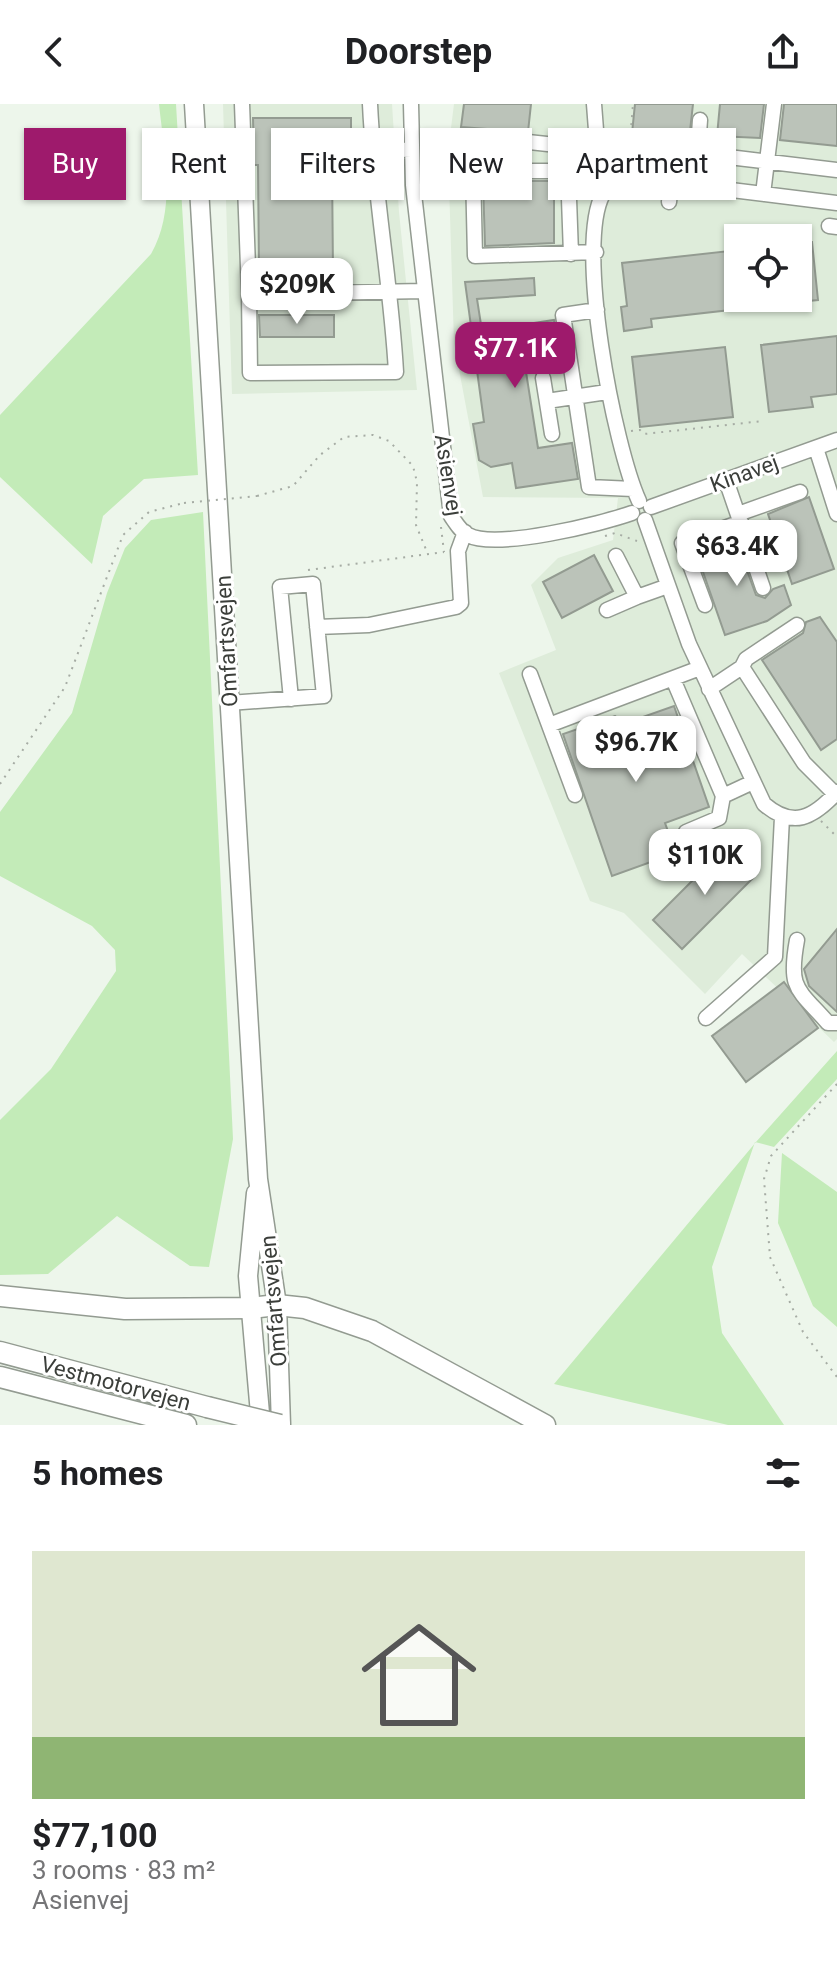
<!DOCTYPE html>
<html lang="en">
<head>
<meta charset="utf-8">
<style>
  :root { --surface:#fff; --page:#f2f2f2; --text:#202124; --muted:#757577; --line:#e0e0e0; --accent:#9e1a6c }
  body { margin:0; font-family:Roboto,sans-serif; background:var(--page); color:var(--text); height:100vh; display:flex; flex-direction:column; font-size:30px; white-space:nowrap }
  * { box-sizing:border-box; margin:0 }
  p { font-size:26px; color:var(--muted) }
  .icon { flex:none; width:44px; height:44px; fill:none; stroke:currentColor; stroke-width:2; stroke-linecap:round; stroke-linejoin:round }
  .map { position:relative; height:1321px; overflow:hidden }
  .details { display:flex; flex-direction:column; background:var(--surface); flex:1 }
  .details>* { flex:none }
  .hud { position:absolute; left:24px; top:24px; width:790px; height:72px; display:flex; gap:16px }
  .tools { position:absolute; left:724px; top:120px; display:grid; gap:16px }
  .tools a { display:grid; place-items:center; width:88px; height:88px; border-radius:0px; background:var(--surface); box-shadow:0 2px 6px #0004; font-size:40px }
  .price { position:absolute; translate:-50% -68px; padding:0 18px; border-radius:16px; background:#fff; color:#222; font-size:26px; line-height:52px; filter:drop-shadow(0 2px 4px #0008) }
  .price::after { content:''; position:absolute; left:50%; top:48px; width:24px; height:18px; margin-left:-12px; background:inherit; clip-path:polygon(0 0,100% 0,50% 100%) }
  .price.active { background:var(--accent); color:#fff }
  ul { padding:0; list-style:none }
  li { display:grid; align-content:center; gap:16px; height:424px; padding:0 32px }
  li+li { border-top:2px solid var(--line) }
  li span { display:grid; place-items:center; height:248px; border-radius:0px; color:#555 }
  li>.icon { margin-inline-start:auto }
  span .icon { width:144px; height:144px; fill:#fffc; stroke-width:1 }
  li b { font-size:34px }
  h2 { display:flex; justify-content:space-between; align-items:center; height:96px; padding:0 32px; font-size:34px }
  .pill { padding:0 28px; border-radius:0px; background:var(--surface); box-shadow:0 2px 6px #0004; font-size:28px; line-height:72px }
  .pill.active { background:var(--accent); color:#fff }
  header { display:flex; justify-content:space-between; align-items:center; height:104px; padding:0 32px; background:var(--surface); font-size:36px; font-weight:700 }
  .map>svg:first-child { display:block }
</style>
</head>
<body>
<header><svg class="icon" aria-label="back" viewBox="0 0 24 24"><path d="M15 5l-7 7 7 7"/></svg>Doorstep<svg class="icon" aria-label="share" viewBox="0 0 24 24"><path d="M12 15V3M7 8l5-5 5 5M5 13v7h14v-7"/></svg></header>
<div class="map">
<svg width="837" height="1321" viewBox="0 0 837 1321">
  <rect width="100%" height="100%" fill="#edf6eb"/>
  <path fill="#deecda" fill-rule="evenodd" d="M223,0H392L399,108L417,286L232,290Z
    M454,0H837V935L834,938L742,850L705,890L624,809L590,797L499,569L556,546L531,481L558,454L613,436L618,394L483,393L454,239L448,48ZM738,134H798V194H738Z"/>
  <path fill="#c3ebb8" d="M159,0H176L198,371L144,375L103,412L92,460L0,373V311L151,150C177,104 164,49 159,0Z
    M203,408L233,1035L209,1163L190,1162L117,1112L48,1170L0,1171V1016L51,965L116,867L115,846L92,822L0,772V708L72,609L107,489L125,444L151,416Z
    M837,947V975L774,1043L755,1038L712,1163L722,1229L784,1321H728L554,1280L756,1038Z
    M782,1049L837,1088V1223L813,1202L778,1119Z"/>
  <path fill="#bbc3b9" stroke="#939b91" stroke-width="2" d="M464,0H531L528,28L461,23Z
    M635,0H693L688,45L631,39Z
    M720,0H764L760,34L717,32Z
    M784,0H837V42L780,36Z
    M253,14H351V61H332L333,168H259L258,61H254Z
    M483,77H554V139L485,142Z
    M812,138L818,196L798,198V139Z
    M738,146V194H776V201L651,215L652,223L624,227L621,203L627,202L622,159Z
    M534,174L535,191L477,195L482,227L554,216L561,262L526,268L538,344L572,339L578,375L516,384L512,359L491,363L479,356L473,320L484,318L465,178Z
    M259,211H334V233H260Z
    M837,232V290L811,293L813,303L769,308L761,241Z
    M725,243L733,313L640,323L632,253Z
    M809,393L834,465L792,480L768,410Z
    M734,431L756,491L765,494L773,485L784,481L791,501L767,517L725,531L695,445Z
    M594,451L613,487L562,514L543,478Z
    M820,513L837,538V635L821,646L762,556L803,529L806,518Z
    M674,602L709,703L665,719L676,749L612,772L563,630L615,612L626,619Z
    M728,741L757,770L682,845L653,816Z
    M837,825V908L809,882L804,865Z
    M784,878L818,924L746,978L712,932Z"/>
  <g fill="none" stroke-linecap="round" stroke-linejoin="round">
    <defs>
      <path id="minor" d="M242,0L249,190L425,187
        M411,0L413,81L451,412C456,419 460,427 468,431C496,446 601,420 632,409
        M594,0L599,65L612,79
        M483,33L685,55V80
        M372,45L412,46
        M685,55L697,58L700,16
        M709,83L712,51L837,66
        M763,90L774,0
        M669,98L671,79
        M829,122L837,123
        M571,150L568,67H473L475,152L596,148
        M249,190L250,269L396,268C391,178 374,90 370,0
        M597,206L563,211L589,383L633,385
        M543,274L552,330
        M547,297L607,288
        M816,344L837,410
        M726,376L763,484
        M639,397C614,342 575,141 603,90C609,77 622,76 634,74L837,99
        M651,403L837,336
        M738,410L800,388
        M645,416L689,540L764,700C793,725 813,714 837,688
        M616,452L637,493L668,482
        M705,501L682,439L741,418
        M607,506L637,493
        M317,523L369,521L456,503L461,499L458,447L465,428
        M742,563L746,555L797,521
        M530,570L549,621L700,564
        M673,575L723,692L753,678
        M709,585L742,563L804,659L835,690
        M229,599L324,592L313,480L280,483L291,595
        M549,621L575,691
        M686,728L719,714L723,692
        M797,836C788,885 797,884 828,919H837
        M706,914L775,853L782,713"/>
      <path id="major" d="M194,0L258,1075L277,1201L281,1321
        M256,1089L248,1172L261,1321"/>
      <path id="highway" d="M0,1192L125,1205L251,1204L277,1201L305,1204L372,1227L545,1321
        M0,1248L207,1303
        M0,1273L186,1321"/>
    </defs>
    <use href="#minor" stroke="#939b91" stroke-width="17"/>
    <use href="#major" stroke="#939b91" stroke-width="21"/>
    <use href="#highway" stroke="#939b91" stroke-width="23"/>
    <path stroke="#a6aca4" stroke-width="2" stroke-dasharray="2 6" stroke-linecap="butt" d="M630,37L633,0
      M631,327L640,326L644,330L763,317
      M257,392L293,382L320,351L344,333L373,331L389,337L413,362L417,378L416,421L427,448
      M441,423L444,448
      M605,432L615,429L637,437
      M308,466L444,448
      M0,680L65,583L123,431L149,408L184,399
      M821,717L837,733
      M837,980L771,1052L764,1075L770,1153L803,1228L837,1273"/>
    <use href="#minor" stroke="#fff" stroke-width="14"/>
    <use href="#major" stroke="#fff" stroke-width="18"/>
    <use href="#highway" stroke="#fff" stroke-width="20"/>
    <defs>
      <path id="highway-bridge" d="M207,1303L280,1321"/>
    </defs>
    <use href="#highway-bridge" stroke="#939b91" stroke-width="23" stroke-linecap="butt"/>
    <path stroke="#a6aca4" stroke-width="2" stroke-dasharray="2 6" stroke-linecap="butt" d="M184,399L257,392"/>
    <use href="#highway-bridge" stroke="#fff" stroke-width="20"/>
  </g>
  <g text-anchor="middle" stroke-width="6" stroke-linejoin="round" paint-order="stroke">
    <g font-size="22" fill="#3b3e3a" stroke="#fff">
      <text transform="translate(744 369) rotate(-20)" y="8">Kinavej</text>
      <text transform="translate(449 371) rotate(81)" y="8">Asienvej</text>
      <text transform="translate(226 537) rotate(-93)" y="8">Omfartsvejen</text>
      <text transform="translate(273 1197) rotate(-95)" y="8">Omfartsvejen</text>
      <text transform="translate(116 1279) rotate(15)" y="8">Vestmotorvejen</text>
    </g>
  </g>
</svg>
<div class="tools">
<a><svg class="icon" aria-label="locate" viewBox="0 0 24 24"><circle cx="12" cy="12" r="6"/><path d="M12 2v4M12 18v4M2 12h4M18 12h4"/></svg></a>
</div>
<b class="price" style="left:297px;top:222px">$209K</b>
<b class="price active" style="left:515px;top:286px">$77.1K</b>
<b class="price" style="left:737px;top:484px">$63.4K</b>
<b class="price" style="left:636px;top:680px">$96.7K</b>
<b class="price" style="left:705px;top:793px">$110K</b>
<div class="hud">
<a class="pill active">Buy</a>
<a class="pill">Rent</a>
<a class="pill">Filters</a>
<a class="pill">New</a>
<a class="pill">Apartment</a>
</div>
</div>
<section class="details">
<h2>5 homes<svg class="icon" aria-label="filters" viewBox="0 0 24 24"><path d="M4 7h16M4 17h16"/><circle cx="9" cy="7" r="2"/><circle cx="15" cy="17" r="2"/></svg></h2>
<ul>
<li><span style="background:linear-gradient(#dfe7d0 75%,#8fb573 0)"><svg class="icon" aria-label="home" viewBox="0 0 24 24"><path d="M3 11l9-7 9 7M6 9v11h12V9"/></svg></span><div><b>$77,100</b><p>3 rooms · 83 m²</p><p>Asienvej</p></div></li>
</ul>
</section>
</body>
</html>
